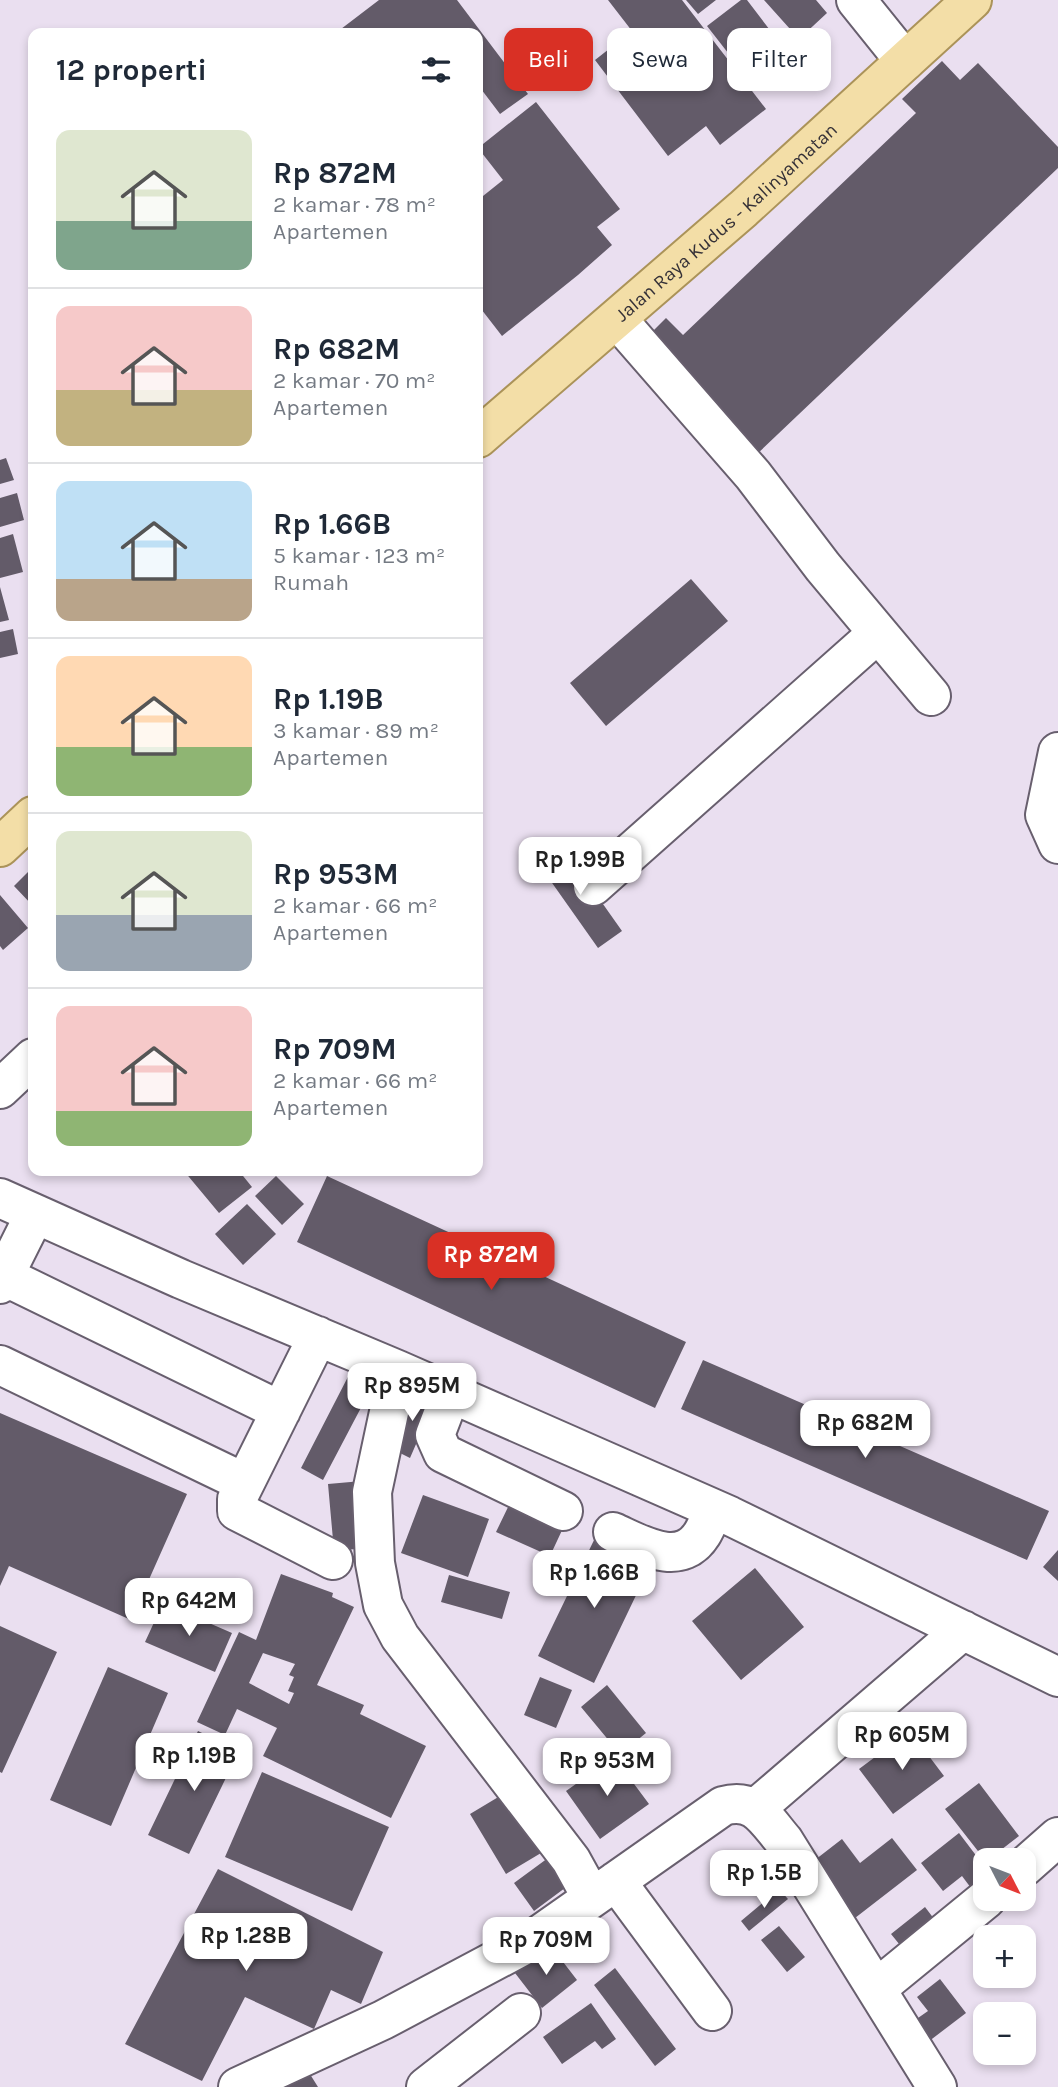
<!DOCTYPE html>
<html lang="id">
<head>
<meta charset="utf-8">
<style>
  :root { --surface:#fff; --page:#f2f2f3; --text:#1f2937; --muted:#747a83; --line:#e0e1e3; --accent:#d93025 }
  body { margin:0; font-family:Karla,sans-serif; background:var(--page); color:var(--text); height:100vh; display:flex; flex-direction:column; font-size:26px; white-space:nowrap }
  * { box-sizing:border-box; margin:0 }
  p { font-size:23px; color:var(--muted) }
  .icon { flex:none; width:38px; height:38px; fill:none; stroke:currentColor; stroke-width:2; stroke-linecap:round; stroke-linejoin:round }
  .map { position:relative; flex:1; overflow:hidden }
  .panel { position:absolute; left:28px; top:28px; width:455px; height:1148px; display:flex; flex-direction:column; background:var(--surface); border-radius:14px; box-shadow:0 4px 10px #0003 }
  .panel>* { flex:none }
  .guide { position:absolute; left:504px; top:28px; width:448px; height:63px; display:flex; gap:14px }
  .needle { width:46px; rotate:132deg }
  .controls { position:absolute; left:973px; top:1848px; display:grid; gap:14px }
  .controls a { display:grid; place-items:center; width:63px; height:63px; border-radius:14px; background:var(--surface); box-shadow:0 4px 10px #0003; font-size:35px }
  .price { position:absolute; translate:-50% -60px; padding:0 16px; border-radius:14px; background:#fff; color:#222; font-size:23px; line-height:46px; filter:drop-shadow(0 2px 4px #0008) }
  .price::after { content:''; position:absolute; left:50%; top:42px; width:21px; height:16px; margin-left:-10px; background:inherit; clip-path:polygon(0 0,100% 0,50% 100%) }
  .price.current { background:var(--accent); color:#fff }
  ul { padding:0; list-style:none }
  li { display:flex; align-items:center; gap:21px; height:175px; padding:0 28px }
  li+li { border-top:2px solid var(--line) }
  li span { display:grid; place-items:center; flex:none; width:196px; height:140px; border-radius:14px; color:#555 }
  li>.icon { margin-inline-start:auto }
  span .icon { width:84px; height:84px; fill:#fffc; stroke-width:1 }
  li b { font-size:30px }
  h2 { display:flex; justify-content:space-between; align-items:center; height:84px; padding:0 28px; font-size:30px }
  .chip { padding:0 24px; border-radius:14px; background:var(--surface); box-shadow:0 4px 10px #0003; font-size:24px; line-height:63px }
  .chip.current { background:var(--accent); color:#fff }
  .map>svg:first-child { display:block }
</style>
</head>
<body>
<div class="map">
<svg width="1058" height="2087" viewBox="0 0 1058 2087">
  <rect width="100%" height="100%" fill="#eadff0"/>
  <path fill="#635b69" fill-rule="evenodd" d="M379,0H457L528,94L500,114L478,85V33H344L341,29Z
    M608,0H682L766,109L720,145L706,126L668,156L595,60L632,31Z
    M686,0H716L698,14Z
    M741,0H747L776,38L739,67L707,26Z
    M764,0H816L827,13L799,39Z
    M942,61L960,80L978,63L1058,147V168L755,456L644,340L666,318L683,335L916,113L902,99Z
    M536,102L620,209L597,227L612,245L578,275L502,336L478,305V200L503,180L478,148Z
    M6,458L14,480L0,484V460Z
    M17,493L24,520L0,527V498Z
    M13,534L23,572L0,578V538Z
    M691,579L728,621L606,726L570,683Z
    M0,587L9,620L0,622Z
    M13,629L18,654L0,658V632Z
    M562,846L622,931L598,948L538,863Z
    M33,867V906L14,886Z
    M0,895L28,928L3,950L0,946Z
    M184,1171H239L252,1187L219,1213Z
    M276,1176L304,1204L282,1225L255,1196Z
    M327,1176L686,1342L655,1408L297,1242Z
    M247,1204L276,1234L243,1265L215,1234Z
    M703,1360L1049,1511L1027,1560L681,1409Z
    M352,1369L375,1381L323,1480L301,1468Z
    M415,1389L436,1398L410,1458L388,1447Z
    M0,1413L187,1494L131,1620L9,1566L0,1586Z
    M362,1481L367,1548L334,1551L328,1484Z
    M423,1495L489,1519L468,1577L401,1553Z
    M511,1501L564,1526L550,1556L496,1532Z
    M595,1538L651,1564L594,1683L538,1656Z
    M1058,1550V1581L1043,1567Z
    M755,1568L804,1627L741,1680L692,1621Z
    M281,1574L333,1593L332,1597L354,1607L317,1685L364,1705L360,1714L426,1746L391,1818L263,1756L277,1728L237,1709L225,1735L197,1722L239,1632L256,1640ZM263,1653L295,1664L289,1675L294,1677L288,1691L294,1693L289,1704L249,1683Z
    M449,1575L510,1592L502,1619L441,1602Z
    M163,1603L232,1633L215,1672L145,1642Z
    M0,1626L57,1652L2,1773L0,1772Z
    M108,1667L168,1693L111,1826L50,1800Z
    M540,1677L572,1690L556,1728L524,1715Z
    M607,1685L646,1733L620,1754L581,1707Z
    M198,1731L239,1751L189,1854L148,1835Z
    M910,1731L944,1776L893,1814L859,1769Z
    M614,1757L649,1804L600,1839L566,1791Z
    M262,1772L389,1827L352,1911L225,1857Z
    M979,1783L1019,1836L988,1860H985L945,1809Z
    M505,1793L541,1853L506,1874L470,1814Z
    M959,1833L981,1862L974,1868L985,1882L977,1896L962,1876L943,1891L921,1863Z
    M892,1838L917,1870L855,1918L811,1863L842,1839L860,1863Z
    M548,1858L569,1885L534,1911L514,1883Z
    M218,1869L383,1952L361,2004L331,1990L314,2029L245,1997L202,2081L125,2044Z
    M779,1889L788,1899L749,1931L741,1921Z
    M925,1907L941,1928L908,1955L891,1934Z
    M779,1926L805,1957L787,1972L761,1940Z
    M550,1945L577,1980L542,2008L515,1973Z
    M615,1968L676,2049L655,2066L594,1985Z
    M940,1979L966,2013L924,2045L908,2025L928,2011L917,1997Z
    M591,2003L616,2039L602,2049L595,2041L562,2064L543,2037Z
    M303,2063L318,2087H268Z"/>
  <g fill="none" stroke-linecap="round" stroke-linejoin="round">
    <defs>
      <path id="minor" d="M856,0L905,61
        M617,319L753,475L823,567L931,696
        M1058,752L1045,815L1058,844
        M593,886L878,633
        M0,1089L33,1058
        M0,1198L181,1279L398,1370L730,1516L1058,1677
        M4,1276L281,1411
        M0,1284L35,1214
        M318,1336L237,1499V1511L333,1560
        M0,1365L245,1483
        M451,1393L435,1435L443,1453L563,1511
        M613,1532C640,1544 680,1569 702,1534C707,1526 710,1517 714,1509
        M755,1809L963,1630
        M1024,1867L1058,1837
        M616,1881L712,2011
        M592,1898L723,1806C755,1797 765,1819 784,1841L937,2087
        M876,1989L986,1899
        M238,2087L383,2020L528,1943L592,1898L571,1860L400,1637L383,1605L375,1563L372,1492L398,1370
        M426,2087L521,2013"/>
      <g id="major">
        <path id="s1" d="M478,438L743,209L972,0"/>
        <path d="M0,847L33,816"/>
      </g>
    </defs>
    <use href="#minor" stroke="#685f6e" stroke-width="42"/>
    <use href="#major" stroke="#ab9359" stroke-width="42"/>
    <use href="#minor" stroke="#fff" stroke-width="38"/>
    <use href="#major" stroke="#f3dea7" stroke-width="38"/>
  </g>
  <g text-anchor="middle" stroke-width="7" stroke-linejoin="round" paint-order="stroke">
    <g font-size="19" fill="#353137" stroke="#f7edfd">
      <text dy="7" stroke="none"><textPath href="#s1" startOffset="329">Jalan Raya Kudus - Kalinyamatan</textPath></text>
    </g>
  </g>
</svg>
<div class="controls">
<a><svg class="needle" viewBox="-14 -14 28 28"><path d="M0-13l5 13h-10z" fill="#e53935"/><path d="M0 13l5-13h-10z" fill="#747a83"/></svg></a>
<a>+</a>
<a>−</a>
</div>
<b class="price" style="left:580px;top:897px">Rp 1.99B</b>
<b class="price current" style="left:491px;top:1292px">Rp 872M</b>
<b class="price" style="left:412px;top:1423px">Rp 895M</b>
<b class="price" style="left:865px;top:1460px">Rp 682M</b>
<b class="price" style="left:594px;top:1610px">Rp 1.66B</b>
<b class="price" style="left:189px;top:1638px">Rp 642M</b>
<b class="price" style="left:902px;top:1772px">Rp 605M</b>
<b class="price" style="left:194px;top:1793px">Rp 1.19B</b>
<b class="price" style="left:607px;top:1798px">Rp 953M</b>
<b class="price" style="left:764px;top:1910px">Rp 1.5B</b>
<b class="price" style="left:246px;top:1973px">Rp 1.28B</b>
<b class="price" style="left:546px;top:1977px">Rp 709M</b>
<div class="guide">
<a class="chip current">Beli</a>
<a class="chip">Sewa</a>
<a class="chip">Filter</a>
</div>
<section class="panel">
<h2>12 properti<svg class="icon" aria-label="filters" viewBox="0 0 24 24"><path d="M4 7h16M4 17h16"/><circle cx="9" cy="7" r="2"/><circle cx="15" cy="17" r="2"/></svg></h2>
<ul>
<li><span style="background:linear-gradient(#dfe7d0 65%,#7fa58c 0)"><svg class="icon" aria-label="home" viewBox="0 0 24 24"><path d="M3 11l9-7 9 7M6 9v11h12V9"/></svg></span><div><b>Rp 872M</b><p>2 kamar · 78 m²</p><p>Apartemen</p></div></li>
<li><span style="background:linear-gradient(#f6c9c9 60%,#c2b280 0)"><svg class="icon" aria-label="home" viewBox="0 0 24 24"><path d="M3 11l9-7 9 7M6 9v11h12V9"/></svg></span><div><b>Rp 682M</b><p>2 kamar · 70 m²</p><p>Apartemen</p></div></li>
<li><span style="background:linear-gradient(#bfe0f5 70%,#b9a48a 0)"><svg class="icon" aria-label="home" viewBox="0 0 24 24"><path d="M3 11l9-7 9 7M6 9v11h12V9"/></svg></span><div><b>Rp 1.66B</b><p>5 kamar · 123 m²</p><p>Rumah</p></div></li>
<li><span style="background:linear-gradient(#ffd9b3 65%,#8fb573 0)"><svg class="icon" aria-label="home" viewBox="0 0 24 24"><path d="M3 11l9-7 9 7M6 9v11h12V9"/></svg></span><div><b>Rp 1.19B</b><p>3 kamar · 89 m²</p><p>Apartemen</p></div></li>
<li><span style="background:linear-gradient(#dfe7d0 60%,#9aa5b1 0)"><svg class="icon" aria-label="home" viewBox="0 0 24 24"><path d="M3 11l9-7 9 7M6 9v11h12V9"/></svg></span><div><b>Rp 953M</b><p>2 kamar · 66 m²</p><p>Apartemen</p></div></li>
<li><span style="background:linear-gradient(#f6c9c9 75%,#8fb573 0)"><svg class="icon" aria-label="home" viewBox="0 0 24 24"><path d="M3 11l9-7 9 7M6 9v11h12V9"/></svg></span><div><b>Rp 709M</b><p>2 kamar · 66 m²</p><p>Apartemen</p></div></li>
</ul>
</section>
</div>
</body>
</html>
